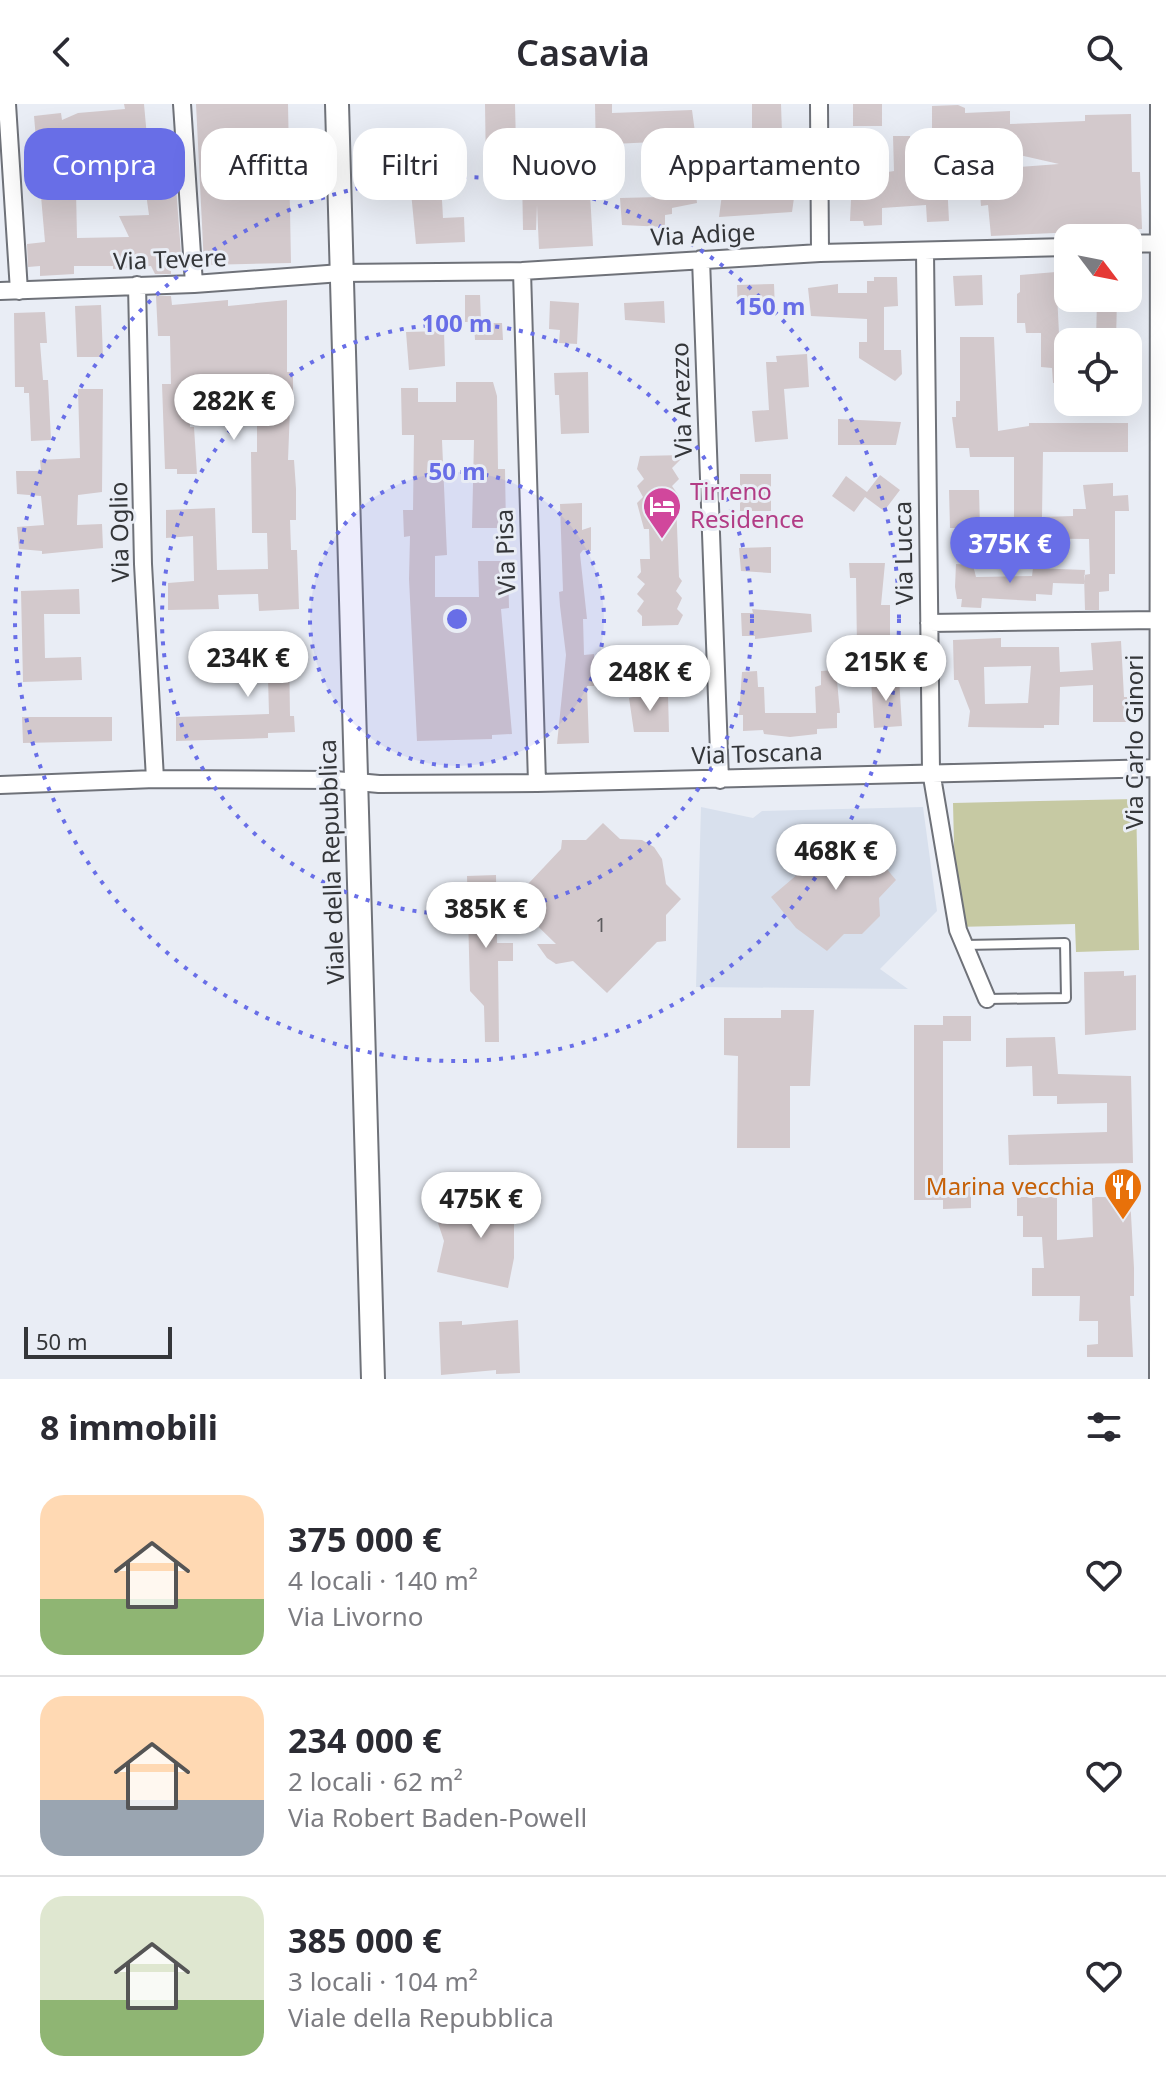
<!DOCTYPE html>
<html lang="it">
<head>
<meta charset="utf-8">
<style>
  :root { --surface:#fff; --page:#f7f7f7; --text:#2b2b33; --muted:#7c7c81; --line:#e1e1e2; --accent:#686ee7 }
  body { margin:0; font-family:"Noto Sans",sans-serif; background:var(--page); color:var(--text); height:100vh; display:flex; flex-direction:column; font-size:30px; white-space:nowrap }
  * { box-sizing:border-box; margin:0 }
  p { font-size:26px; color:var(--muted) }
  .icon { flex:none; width:44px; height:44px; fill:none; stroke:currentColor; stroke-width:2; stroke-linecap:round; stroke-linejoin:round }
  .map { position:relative; height:1275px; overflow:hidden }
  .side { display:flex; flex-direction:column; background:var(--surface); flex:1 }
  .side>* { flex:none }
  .banner { position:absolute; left:24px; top:24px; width:1118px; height:72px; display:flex; gap:16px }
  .needle { width:52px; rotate:122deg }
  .buttons { position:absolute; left:1054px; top:120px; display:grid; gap:16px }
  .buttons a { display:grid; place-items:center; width:88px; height:88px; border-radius:16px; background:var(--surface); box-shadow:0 8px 32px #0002; font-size:40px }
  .scale { position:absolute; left:24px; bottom:20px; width:148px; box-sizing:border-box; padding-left:8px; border:4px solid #343639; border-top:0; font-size:22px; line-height:28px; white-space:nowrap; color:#343639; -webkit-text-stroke:6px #e9edf5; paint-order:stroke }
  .price { position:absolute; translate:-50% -68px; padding:0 18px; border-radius:28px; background:#fff; color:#222; font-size:26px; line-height:52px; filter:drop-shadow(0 2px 4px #0008) }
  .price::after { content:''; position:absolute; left:50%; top:48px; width:24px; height:18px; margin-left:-12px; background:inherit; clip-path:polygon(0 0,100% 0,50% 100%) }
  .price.on { background:var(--accent); color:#fff }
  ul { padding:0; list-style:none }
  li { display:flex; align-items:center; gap:24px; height:200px; padding:0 40px }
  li+li { border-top:2px solid var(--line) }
  li span { display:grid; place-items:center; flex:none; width:224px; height:160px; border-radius:24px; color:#555 }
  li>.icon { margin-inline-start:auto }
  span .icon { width:96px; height:96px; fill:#fffc; stroke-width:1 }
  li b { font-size:34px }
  h2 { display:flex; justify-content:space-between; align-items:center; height:96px; padding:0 40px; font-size:34px }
  .chip { padding:0 28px; border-radius:24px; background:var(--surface); box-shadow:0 8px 32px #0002; font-size:28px; line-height:72px }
  .chip.on { background:var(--accent); color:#fff }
  header { display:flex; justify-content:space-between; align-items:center; height:104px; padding:0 40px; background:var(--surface); font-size:36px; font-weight:600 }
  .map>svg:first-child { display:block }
</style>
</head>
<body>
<header><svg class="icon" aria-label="back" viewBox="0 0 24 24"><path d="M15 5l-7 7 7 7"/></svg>Casavia<svg class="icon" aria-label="search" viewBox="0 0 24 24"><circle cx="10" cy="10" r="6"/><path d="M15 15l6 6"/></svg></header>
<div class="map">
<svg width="1166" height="1275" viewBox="0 0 1166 1275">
  <rect width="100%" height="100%" fill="#e9edf5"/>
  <path fill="#d8e0ed" d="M701,703L753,714L762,707L923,703L937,807L880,865L908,885L696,883Z"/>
  <path fill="#c6c9a3" d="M1136,695L1139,846L1076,848L1075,820L956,823L953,699Z"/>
  <path fill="#d3c9cc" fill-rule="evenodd" d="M124,0H144L148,44H164L165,84L176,83L182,162L171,166V170H155L151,162L113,165V162H74V170L40,172V162L28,163L27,140L45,138L34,12L61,9L62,16L78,9L125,5ZM140,47L149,111L119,112L129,133L77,134L76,86L98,85L96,51Z
    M196,0H288L291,159L204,161Z
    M485,0H515L516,41L540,42L537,93L590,89L593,142L539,145L537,101L536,126H523L522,70L513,71V64L486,66Z
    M595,0H612V9L692,6L696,36L613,40V53H596Z
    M752,0H781L782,29H752Z
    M853,0H882V22H853Z
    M958,1L965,4V9L1010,7V20L1085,17V11L1131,10L1132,68H1140L1142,125L991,132L988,101L981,102L978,66L1059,60L932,31V2Z
    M893,32H910L911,80L947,78L949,117L927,118L926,101L882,104V121L864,122L863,117H850L852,74L894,67Z
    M451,36L452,61H440L443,114L464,113L465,138L416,140L411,88H406L402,41Z
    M694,73L697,99L672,104V110L665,111V123L622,121L620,94L660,93L668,74Z
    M771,73H797L792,108L719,113L724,75L771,77Z
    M1056,168L1059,230H1068V278L1053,279L1052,264L1041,263V229H1026L1025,219H1017V190L1020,188V171Z
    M982,171L983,201L955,202L953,172Z
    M874,173H897L898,202L884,203V246H901L902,270L895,277L859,254V238H867V215L811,212L808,184L838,180V189H867V177H874Z
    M774,180L775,207L738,208L737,181Z
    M465,191H480L481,218H465Z
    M156,192H171L172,201L228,196V202L287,196V268H293V305H290L288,356H294L296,385V416H290L291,446H297L299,505L259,507L258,490L218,491L219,505L168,506V479L194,477L193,432L166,434V406L215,404L217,466L268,465L267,429H252L251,348H257V318H235L234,272L189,273L190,323H194L197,370H177V365H165L162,280H171L170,232H158Z
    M1097,194H1117L1116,238H1096Z
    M550,197L579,199L577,240L559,239L560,226L549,225Z
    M664,197L665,219L625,216L624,199Z
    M101,201L103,253H77L75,202Z
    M45,208L47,239H40L43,276H48L51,336L31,337L29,289H24V283H15L14,209Z
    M474,219H502L503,236H475Z
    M444,227L445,262L409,266L406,228Z
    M960,233H994L998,327L1029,322V319H1128V348H1043L1042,413L1073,412V405H1086L1083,381L1113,379V392L1128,391L1129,407H1115V470H1109V487L1099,488V506H1085L1084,471L1090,470L1089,435L993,434L992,416L1014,415V353H970L969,344H956L952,313H956V297H960Z
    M807,250L809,283L784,285L788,335L755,338L752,307L769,306L766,258H777L776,252Z
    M588,268L589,329L561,330L559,291H555L554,269Z
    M456,278H493L497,292L498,365H505L506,424H472L474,336H442L447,451L435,452V493H479L478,457H508L509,504L501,505L512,630L492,631V635L417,637L409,475L410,432L404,433L403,406H413L414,331H402L401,284H418V298H456Z
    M78,285H103L102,388L78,391L77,421L102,420L103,444L42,450V447L19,445L17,423L44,421L41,392L17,390L16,367H41L40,356L80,354Z
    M838,315L901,318L896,341H838Z
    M685,351L672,364L679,375L672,382L679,392L676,397L679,473L682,477L676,487L682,494L677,505L683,511L678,521L642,522V512L637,507L644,497L637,490L645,480L637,473L641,468L640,455H650L649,425H644L637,399L643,393L637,382L644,375L637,365L640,352Z
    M740,370H771V407H740Z
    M880,371L900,386L884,407L865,393L854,408L832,392L846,372L867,388Z
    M949,386H979L980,424H950Z
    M582,399V426L591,423V447L583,446L580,450L587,515H583L584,551L594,550V582H587L589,639L557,640L566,551L560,502L559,488L563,487L560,400Z
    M771,443V469L741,467L739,444Z
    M849,459H885L881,501H890V544H857L856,474H850Z
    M956,460L973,461L976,473L1032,472L1033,464L1085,466L1084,480L1053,479L1052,491L1036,490V497L982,494L981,504L961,503L962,495H957L955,483Z
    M79,485L80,510H44L45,554L81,553L82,576L23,578L21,487Z
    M752,505L811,510L812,528L755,535V532H742L741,509H753Z
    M1001,534V543H1059L1060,568L1093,566L1091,539L1121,537L1124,593H1129V618H1093V581L1060,583L1059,621H1044V624L968,623L970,607L958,576H954L953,536ZM1031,562L1028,599L985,600L984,563Z
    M271,536L272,548L289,547L290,612H294L295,628L268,629V634L176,637V613L269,610L268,573L232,575L231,538Z
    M836,566L840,609H837V624L817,625V630L790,633L764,630L763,626L743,627V611H739L742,568L757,567L758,583H764L765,609H816L815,583L821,581V567Z
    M899,574L902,622L874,624L871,576Z
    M641,591H668L669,628H634L629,594Z
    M22,613H112V637L23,639Z
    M603,719L620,735L642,736L654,743L662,755L666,780L681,795L666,811V837L657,838L607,889L573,857L556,860L547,854L537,840H556L512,797L561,745L562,736H586Z
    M839,723L870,745L896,776L879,794L880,812L862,830H844L827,847L796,824L771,793L812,758Z
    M496,771L497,839H513V857H498L499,938H485L484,902L470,887L467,772Z
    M1124,867V872L1136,871V926L1085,931L1084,868Z
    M781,906H814L810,982H790V1044H737L738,952L724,951V914H781Z
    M943,912H971V937H943V1079H971V1104L943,1105V1096H914V921H943Z
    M1055,933L1058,970L1131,972L1133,1059L1009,1061L1008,1031L1107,1028V999L1057,1000V992H1033L1032,962L1006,963V934Z
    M479,1083L514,1088L510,1118H514V1154L508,1184L437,1168L444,1137L438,1119L480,1100Z
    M1017,1093H1057V1136L1093,1133L1092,1093H1130L1134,1164V1192H1130L1133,1253H1087V1241L1098,1240V1217H1079L1080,1192H1032V1164H1044L1042,1133H1023V1112H1017Z
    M518,1216L520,1269L496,1270V1266L441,1271L439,1218L462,1217V1221Z"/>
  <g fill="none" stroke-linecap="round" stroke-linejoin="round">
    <defs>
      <path id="lane" d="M964,841L1065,839L1066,894L987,895"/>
      <path id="street" d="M7,0L19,187
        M182,0L194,180
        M819,0L820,149
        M1128,140L1159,139
        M925,148L931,667L958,826L987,895
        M701,155L720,676
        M522,167L537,679
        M137,181L143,460L155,675
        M0,187L194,180L341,169L522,167L820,149L1068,143
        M929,519L1159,516
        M0,681L155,675L335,676L379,680L537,679L1160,664
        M1158,1275L1159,0"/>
      <path id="secondary" d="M337,0L373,1275"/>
    </defs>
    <use href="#lane" stroke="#6f7279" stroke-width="12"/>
    <use href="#street" stroke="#6f7279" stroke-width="20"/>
    <use href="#secondary" stroke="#6f7279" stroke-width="26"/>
    <use href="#lane" stroke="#fff" stroke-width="8"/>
    <use href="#street" stroke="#fff" stroke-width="16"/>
    <use href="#secondary" stroke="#fff" stroke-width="22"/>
  </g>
  <circle cx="457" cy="515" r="147" fill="#686ee7" fill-opacity=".12"/>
  <g fill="none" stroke="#686ee7" stroke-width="4" stroke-dasharray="4 8">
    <circle cx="457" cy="515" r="147"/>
    <circle cx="457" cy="515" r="295"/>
    <circle cx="457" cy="515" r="442"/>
  </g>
  <defs>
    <symbol id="hotel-pin" viewBox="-11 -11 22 30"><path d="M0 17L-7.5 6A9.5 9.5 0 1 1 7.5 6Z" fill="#d1479c" stroke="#e9edf5"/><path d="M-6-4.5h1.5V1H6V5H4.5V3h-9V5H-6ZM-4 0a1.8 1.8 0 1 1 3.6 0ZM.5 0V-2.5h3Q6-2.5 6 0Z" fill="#fff"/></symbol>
    <symbol id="restaurant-pin" viewBox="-11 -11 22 30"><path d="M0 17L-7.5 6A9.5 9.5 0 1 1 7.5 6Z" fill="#e8710a" stroke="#e9edf5"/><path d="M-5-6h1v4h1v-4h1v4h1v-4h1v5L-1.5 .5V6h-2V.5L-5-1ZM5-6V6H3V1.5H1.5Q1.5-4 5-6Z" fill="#fff"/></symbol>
  </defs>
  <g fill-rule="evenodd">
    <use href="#hotel-pin" x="640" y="380" width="44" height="60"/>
    <use href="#restaurant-pin" x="1101" y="1061" width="44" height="60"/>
  </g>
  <g text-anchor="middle" stroke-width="6" stroke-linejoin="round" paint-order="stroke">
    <g font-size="20" fill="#5c5b5e">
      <text x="601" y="828">1</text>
    </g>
    <g font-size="24" fill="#343639" stroke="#e9edf5">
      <text transform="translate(703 131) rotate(-3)" y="8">Via Adige</text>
      <text transform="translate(170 156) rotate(-2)" y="8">Via Tevere</text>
      <text transform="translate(682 296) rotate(-92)" y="8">Via Arezzo</text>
      <text transform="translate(120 428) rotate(-91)" y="8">Via Oglio</text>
      <text transform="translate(506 448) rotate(-92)" y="8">Via Pisa</text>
      <text transform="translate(904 449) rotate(-91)" y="8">Via Lucca</text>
      <text transform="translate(1135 638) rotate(-90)" y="8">Via Carlo Ginori</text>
      <text transform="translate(757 650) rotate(-2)" y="8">Via Toscana</text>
      <text transform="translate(332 758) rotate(-92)" y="8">Viale della Repubblica</text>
    </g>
    <g font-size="24" fill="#b23c85" stroke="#e9edf5" text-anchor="start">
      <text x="690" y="396">Tirreno<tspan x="690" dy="28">Residence</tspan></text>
    </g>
    <g font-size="24" fill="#c56008" stroke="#e9edf5" text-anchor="end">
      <text x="1095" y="1091">Marina vecchia</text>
    </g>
  </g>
  <circle cx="457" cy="515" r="12" fill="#686ee7" stroke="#e9edf5" stroke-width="4"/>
  <g font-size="24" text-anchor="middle" font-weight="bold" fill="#686ee7" stroke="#e9edf5" stroke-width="6" stroke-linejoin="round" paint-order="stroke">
    <text x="770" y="211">150 m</text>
    <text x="457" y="228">100 m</text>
    <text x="457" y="376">50 m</text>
  </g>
</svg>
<div class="buttons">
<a><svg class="needle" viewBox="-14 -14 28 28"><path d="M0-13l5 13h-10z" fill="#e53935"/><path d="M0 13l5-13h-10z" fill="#7c7c81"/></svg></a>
<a><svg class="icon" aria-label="locate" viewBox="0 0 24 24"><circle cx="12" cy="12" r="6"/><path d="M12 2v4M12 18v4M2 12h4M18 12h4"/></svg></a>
</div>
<div class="scale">50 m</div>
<b class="price" style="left:234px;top:338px">282K €</b>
<b class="price on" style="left:1010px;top:481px">375K €</b>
<b class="price" style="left:248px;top:595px">234K €</b>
<b class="price" style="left:886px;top:599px">215K €</b>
<b class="price" style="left:650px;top:609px">248K €</b>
<b class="price" style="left:836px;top:788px">468K €</b>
<b class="price" style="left:486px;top:846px">385K €</b>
<b class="price" style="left:481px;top:1136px">475K €</b>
<div class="banner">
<a class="chip on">Compra</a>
<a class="chip">Affitta</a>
<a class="chip">Filtri</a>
<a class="chip">Nuovo</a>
<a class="chip">Appartamento</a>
<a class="chip">Casa</a>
</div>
</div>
<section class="side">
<h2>8 immobili<svg class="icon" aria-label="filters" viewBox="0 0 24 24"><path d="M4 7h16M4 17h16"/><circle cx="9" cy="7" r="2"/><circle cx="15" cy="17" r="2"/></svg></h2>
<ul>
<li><span style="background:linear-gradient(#ffd9b3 65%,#8fb573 0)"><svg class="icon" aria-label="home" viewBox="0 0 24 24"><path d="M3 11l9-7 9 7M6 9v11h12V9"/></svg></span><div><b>375 000 €</b><p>4 locali · 140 m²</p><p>Via Livorno</p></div><svg class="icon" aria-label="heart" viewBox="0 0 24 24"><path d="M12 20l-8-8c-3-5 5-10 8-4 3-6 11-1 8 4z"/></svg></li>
<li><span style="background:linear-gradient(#ffd9b3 65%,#9aa5b1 0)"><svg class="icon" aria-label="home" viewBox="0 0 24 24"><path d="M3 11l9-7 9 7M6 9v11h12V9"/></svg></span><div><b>234 000 €</b><p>2 locali · 62 m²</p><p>Via Robert Baden-Powell</p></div><svg class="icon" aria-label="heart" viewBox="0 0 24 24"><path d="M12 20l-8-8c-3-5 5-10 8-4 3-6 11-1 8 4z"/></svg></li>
<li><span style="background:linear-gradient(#dfe7d0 65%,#8fb573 0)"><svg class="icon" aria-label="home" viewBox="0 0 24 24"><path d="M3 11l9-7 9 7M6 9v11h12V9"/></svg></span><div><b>385 000 €</b><p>3 locali · 104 m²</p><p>Viale della Repubblica</p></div><svg class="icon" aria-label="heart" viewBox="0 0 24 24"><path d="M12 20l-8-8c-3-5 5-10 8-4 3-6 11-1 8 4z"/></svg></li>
</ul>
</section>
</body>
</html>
